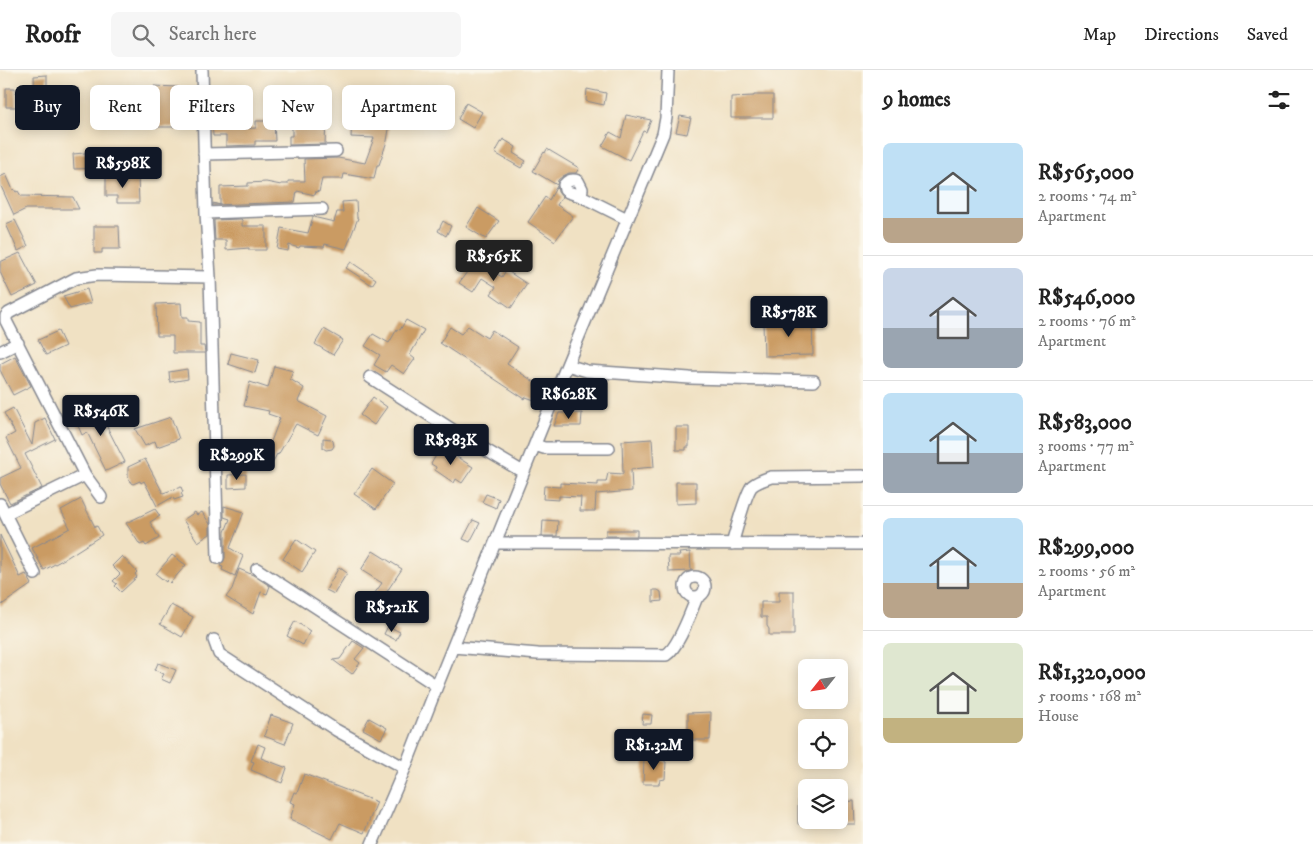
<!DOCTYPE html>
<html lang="en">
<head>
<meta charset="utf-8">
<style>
  :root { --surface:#fff; --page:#f6f6f6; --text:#222; --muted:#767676; --line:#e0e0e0; --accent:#111827 }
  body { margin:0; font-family:"IM FELL DW Pica",serif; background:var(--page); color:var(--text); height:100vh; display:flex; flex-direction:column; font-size:19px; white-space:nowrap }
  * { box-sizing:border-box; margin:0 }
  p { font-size:16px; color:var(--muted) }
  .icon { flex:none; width:28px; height:28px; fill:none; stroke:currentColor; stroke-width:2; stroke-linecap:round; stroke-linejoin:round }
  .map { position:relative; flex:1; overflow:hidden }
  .details { display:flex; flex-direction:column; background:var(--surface); width:450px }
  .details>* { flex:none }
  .guide { position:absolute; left:15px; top:15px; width:475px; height:45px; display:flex; gap:10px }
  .needle { width:32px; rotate:240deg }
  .fabs { position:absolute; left:798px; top:589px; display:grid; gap:10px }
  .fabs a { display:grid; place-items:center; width:50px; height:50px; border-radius:8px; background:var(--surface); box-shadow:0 2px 12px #0003; font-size:25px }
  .price { position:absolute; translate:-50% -42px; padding:0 11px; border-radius:5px; background:var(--accent); color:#fff; font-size:16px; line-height:32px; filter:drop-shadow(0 1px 2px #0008) }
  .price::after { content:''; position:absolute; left:50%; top:30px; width:15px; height:11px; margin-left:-8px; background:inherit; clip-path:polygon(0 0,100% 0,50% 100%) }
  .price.active { background:#222; color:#fff }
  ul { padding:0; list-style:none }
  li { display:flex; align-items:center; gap:15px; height:125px; padding:0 20px }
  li+li { border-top:1px solid var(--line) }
  li span { display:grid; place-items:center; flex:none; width:140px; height:100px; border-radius:8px; color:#555 }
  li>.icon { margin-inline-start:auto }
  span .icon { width:60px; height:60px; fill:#fffc; stroke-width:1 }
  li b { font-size:21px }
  h2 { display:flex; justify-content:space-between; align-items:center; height:60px; padding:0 20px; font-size:21px }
  .chip { padding:0 18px; border-radius:8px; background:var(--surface); box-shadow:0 2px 12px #0003; font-size:18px; line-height:45px }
  .chip.active { background:var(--accent); color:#fff }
  header { display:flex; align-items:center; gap:30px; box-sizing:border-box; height:70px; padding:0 25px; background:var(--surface); border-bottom:1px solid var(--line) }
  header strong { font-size:24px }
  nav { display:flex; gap:28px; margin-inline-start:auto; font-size:18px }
  .search { width:350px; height:45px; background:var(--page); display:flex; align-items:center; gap:12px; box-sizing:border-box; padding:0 18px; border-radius:8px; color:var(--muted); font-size:19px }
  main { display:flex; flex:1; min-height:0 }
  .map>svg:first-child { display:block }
</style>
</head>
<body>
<header>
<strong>Roofr</strong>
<div class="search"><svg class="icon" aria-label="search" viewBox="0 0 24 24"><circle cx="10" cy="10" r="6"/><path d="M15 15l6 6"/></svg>Search here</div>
<nav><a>Map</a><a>Directions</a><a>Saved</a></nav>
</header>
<main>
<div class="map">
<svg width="863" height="774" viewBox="0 0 863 774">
  <rect width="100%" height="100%" fill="#fbf7ec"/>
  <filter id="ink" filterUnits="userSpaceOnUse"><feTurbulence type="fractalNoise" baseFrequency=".02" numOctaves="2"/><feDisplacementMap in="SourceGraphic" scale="10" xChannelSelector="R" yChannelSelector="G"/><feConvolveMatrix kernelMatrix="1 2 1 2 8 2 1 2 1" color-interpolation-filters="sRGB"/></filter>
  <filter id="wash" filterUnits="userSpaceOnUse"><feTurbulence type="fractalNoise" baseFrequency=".0096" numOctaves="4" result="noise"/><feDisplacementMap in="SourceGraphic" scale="20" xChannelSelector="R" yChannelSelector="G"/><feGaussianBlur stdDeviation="1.12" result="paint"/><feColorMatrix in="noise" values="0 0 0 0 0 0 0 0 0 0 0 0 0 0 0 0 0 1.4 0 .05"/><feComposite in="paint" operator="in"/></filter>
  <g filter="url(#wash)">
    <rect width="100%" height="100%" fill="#f0e1c3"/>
    <g id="blocks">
      <path fill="#ca9b64" d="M47,5V21L78,18L79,33H74V36L62,37V31L47,30V34H35L34,6Z
        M154,16L179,17L178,34H174V57H150V39H152Z
        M6,18H15L16,37H6Z
        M587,19L606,23L604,35L586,31Z
        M754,25H773V48H731V27L754,26Z
        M466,33L482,42L473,58L458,49Z
        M626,45L651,50L646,62L643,61L629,90L602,76L610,62L621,68Z
        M680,46L691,48L687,64L676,62Z
        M352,48H367V49L390,53L387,71L379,95H377L374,109L344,104L343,109H322L319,122L316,121L315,125L297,121L295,132L213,135V133L220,135V117L248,116V113L266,112L281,115V114H288V111H305L304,89L338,88L365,93L374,68L351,67Z
        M326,49L325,74L289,75V66H292V51Z
        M256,51H274L275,71H255V75L226,76V66H213L212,53L240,52L241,59L256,58Z
        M503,69L516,77L513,83L526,91L521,98L495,83Z
        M547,79L579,98L576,103H569L563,106L558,110L557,115L533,101L544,82L545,83Z
        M84,83H100L101,98L74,99L73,84Z
        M134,83H161V93H134Z
        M6,104L13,120L14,119L16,122L18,121L21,126L73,127L79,139H26L14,145L0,114V107Z
        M106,107H138L139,133H117V126H106Z
        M557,116L558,122L562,127L557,135L573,146L555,171L528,152L545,127L549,130Z
        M356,131L357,148H358L346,179L325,174L324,177L300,176L299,178L289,175L288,181L277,179L281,158L308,163L313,147L334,152L337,142H343L342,132Z
        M478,138L499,151L486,169L466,157Z
        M241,149L242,150V156H266V180H249V178L226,180V170H215L214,150Z
        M15,150L28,176L18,181L6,154Z
        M443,151L451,156L446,166L438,161Z
        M94,156H119L120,179H102V183H94Z
        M20,183L37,215L12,227L0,202V192Z
        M472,188L502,207L506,200L527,214L511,238L491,224L496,217L482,208L473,222L459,213L469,199L466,197Z
        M351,192L376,209L372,215L346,198Z
        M87,219L91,233L70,239L63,226Z
        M181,233L182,247H188V251L200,252V276H204L205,283H173V266H157L156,234Z
        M800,247H812L813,285L764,286L763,253L800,252Z
        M406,250L424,260L410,285L415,289L404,304L391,295L386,302L374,295L380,285L365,276L373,264L389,273L397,259L400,260Z
        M468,256L487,268L492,260L518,277L507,294L536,313L534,315L542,319L537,331L526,327L525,329L440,273L450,257L461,264Z
        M324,259L343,270L333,285L315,274Z
        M58,261L65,276L46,285L38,270Z
        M231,283L259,290L255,303L228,294Z
        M15,286L31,316L13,325L0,300V294Z
        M274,296L293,301L290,309L304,318L298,331L327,346L318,365L296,354L281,380L278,385L277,384L269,399L262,395L280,348L268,344L269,341L244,336L250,312L268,318Z
        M187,299L188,309L170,312L169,302Z
        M373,327L387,337L374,355L360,345Z
        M97,337L103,348L111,344L114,352L106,355L125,392L106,401L87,362L82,365L75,349Z
        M13,338L32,375L35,353L45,348L55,369L25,384L42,418L10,433L0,414V408L21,398L6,368L15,363L4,343Z
        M559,343H582L581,356H554Z
        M171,347L179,369L157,377L155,371L145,376L135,359Z
        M676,357H689V377H686V380H676Z
        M323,368L331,369L333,371L334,376L332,379L326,380L323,378Z
        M652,369L654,397L631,399L632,421L596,424L595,441H580L581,427L559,426V430L543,429L544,416L560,417V413L598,415V412H606L608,403L623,404L622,371Z
        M441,377L473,397L462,413L456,409L454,413L435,400L436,397L431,394Z
        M250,382L263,388L259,399L245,393Z
        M145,389L163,423L181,417L183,422L181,423L183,427L174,430L173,427L157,436L144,411L141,413L140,411L133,414L131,413L128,407V397Z
        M372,399L393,414L376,439L354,424Z
        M246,404V417L228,418V405Z
        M676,412H696V433L676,434Z
        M486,424L499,429L496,438L482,432Z
        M81,429L95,457L97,456L102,465L66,488L44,500L32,478L70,458L61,440Z
        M224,436L244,442L230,478L243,486L235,506L222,500L223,497L220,496L225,488V462L230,449L224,447Z
        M155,439L160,446L150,452L159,468L146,476L144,473L140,475L126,453Z
        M195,442L197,445L202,442L210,454V464L198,472L183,450Z
        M473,450L480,453L470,472L463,469Z
        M543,450L558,451L557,466H542Z
        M606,460H637V466H606Z
        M0,465L20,507L26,504L32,514L0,536Z
        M296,469L315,482L302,502L283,489Z
        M373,481L402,499L383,527L391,532L382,545L367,534L382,513L361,500Z
        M690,482L691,501L669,502L668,486H680L679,483Z
        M172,485L186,495L170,513L167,510L166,512L156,504Z
        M122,486L137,502L135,504L137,507L121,522L115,516L117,514L113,511L120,504L112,496Z
        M339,497L347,503L334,524L326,520Z
        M239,499L253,505L270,516L267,524L261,522L253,544L226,527L232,519Z
        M653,520H658L661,522L662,531L653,532Z
        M779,521H794V565H769V559L767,556V547H761V532H779Z
        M171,535L193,547L182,567L160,554Z
        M295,551L310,561L303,575L287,566Z
        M388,556L400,562L396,570L384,564Z
        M353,571L364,578L355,589L360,593L352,604L333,590L340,589Z
        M158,593L176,600L170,613L161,609L164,604L155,600Z
        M711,642L710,670H688V643Z
        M643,644L652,645L651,654H642Z
        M271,645L293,653L285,674L264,666Z
        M369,648L387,658L381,669L363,659Z
        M258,674L265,677L261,688L287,698L282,713L251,700L254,692L251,691Z
        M644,688H660L666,692L665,709L660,710L659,714H643Z
        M304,704L377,732L364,763L340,753L332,769L290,749L295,734L290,732L294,722L297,723Z
        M798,728H806V754H798Z
        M854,731L855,754H839V736H842V732Z"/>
    </g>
  </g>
  <g filter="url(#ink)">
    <use href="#blocks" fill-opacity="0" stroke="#868890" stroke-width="1"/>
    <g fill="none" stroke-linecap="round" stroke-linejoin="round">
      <defs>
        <path id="minor" d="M202,0L206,143L322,139
          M204,84L336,81
          M581,126L582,119L578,111C572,109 568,110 564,115L565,120L568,122L581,126L627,149
          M206,143L210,207L218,488
          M0,282L18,273
          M567,295L587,301L690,308L814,311
          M370,307L462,366L523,402
          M535,375L544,378H609
          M101,427L85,405L6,251V246L9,243L76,208L97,205L210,207
          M0,434L35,504
          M5,444L85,405
          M496,473L863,474
          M732,474C736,462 745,424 752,416C757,412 765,409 771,407L863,406
          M257,499L437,616
          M685 517a10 10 0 1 1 20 0a10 10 0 1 1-20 0Z
          M214,570L219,584L336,660L405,698
          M453,577L538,584L666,585C679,577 691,541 697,527
          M372,774L405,698L437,616L567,295L663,64L666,48L668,0"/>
      </defs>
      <use href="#minor" stroke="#868890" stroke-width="14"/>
      <use href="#minor" stroke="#fff" stroke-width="11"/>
    </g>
  </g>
</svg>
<div class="fabs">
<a><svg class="needle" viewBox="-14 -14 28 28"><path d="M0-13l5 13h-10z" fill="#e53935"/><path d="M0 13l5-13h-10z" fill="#767676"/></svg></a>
<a><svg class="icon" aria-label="locate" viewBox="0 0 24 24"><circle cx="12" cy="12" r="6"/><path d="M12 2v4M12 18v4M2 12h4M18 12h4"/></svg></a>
<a><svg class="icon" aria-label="layers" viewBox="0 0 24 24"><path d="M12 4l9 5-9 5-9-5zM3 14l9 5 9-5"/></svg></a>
</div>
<b class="price" style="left:123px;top:119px">R$598K</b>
<b class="price active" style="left:494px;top:212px">R$565K</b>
<b class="price" style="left:789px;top:268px">R$578K</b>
<b class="price" style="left:569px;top:350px">R$628K</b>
<b class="price" style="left:101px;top:367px">R$546K</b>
<b class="price" style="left:451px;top:396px">R$583K</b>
<b class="price" style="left:237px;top:411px">R$299K</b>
<b class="price" style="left:392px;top:563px">R$521K</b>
<b class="price" style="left:654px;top:701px">R$1.32M</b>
<div class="guide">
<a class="chip active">Buy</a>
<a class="chip">Rent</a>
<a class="chip">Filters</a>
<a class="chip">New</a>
<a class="chip">Apartment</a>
</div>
</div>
<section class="details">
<h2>9 homes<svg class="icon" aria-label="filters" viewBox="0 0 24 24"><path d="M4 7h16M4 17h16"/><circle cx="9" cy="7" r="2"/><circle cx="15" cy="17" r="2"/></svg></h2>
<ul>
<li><span style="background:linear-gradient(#bfe0f5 75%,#b9a48a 0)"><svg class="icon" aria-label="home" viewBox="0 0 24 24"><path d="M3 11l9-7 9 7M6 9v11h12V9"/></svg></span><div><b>R$565,000</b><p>2 rooms · 74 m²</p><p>Apartment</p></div></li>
<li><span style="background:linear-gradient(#c9d6e8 60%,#9aa5b1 0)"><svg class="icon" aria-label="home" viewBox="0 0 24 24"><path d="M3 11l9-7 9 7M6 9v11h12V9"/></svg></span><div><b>R$546,000</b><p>2 rooms · 76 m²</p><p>Apartment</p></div></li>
<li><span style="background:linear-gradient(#bfe0f5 60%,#9aa5b1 0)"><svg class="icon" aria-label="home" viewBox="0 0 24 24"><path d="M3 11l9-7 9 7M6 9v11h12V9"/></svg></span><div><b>R$583,000</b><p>3 rooms · 77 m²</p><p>Apartment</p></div></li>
<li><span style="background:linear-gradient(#bfe0f5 65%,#b9a48a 0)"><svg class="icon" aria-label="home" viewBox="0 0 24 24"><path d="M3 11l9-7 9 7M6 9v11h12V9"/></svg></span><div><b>R$299,000</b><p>2 rooms · 56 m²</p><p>Apartment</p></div></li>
<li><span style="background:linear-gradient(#dfe7d0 75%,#c2b280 0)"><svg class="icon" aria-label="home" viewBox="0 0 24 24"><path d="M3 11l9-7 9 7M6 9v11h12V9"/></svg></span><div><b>R$1,320,000</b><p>5 rooms · 168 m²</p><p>House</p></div></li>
</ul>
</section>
</main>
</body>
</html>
